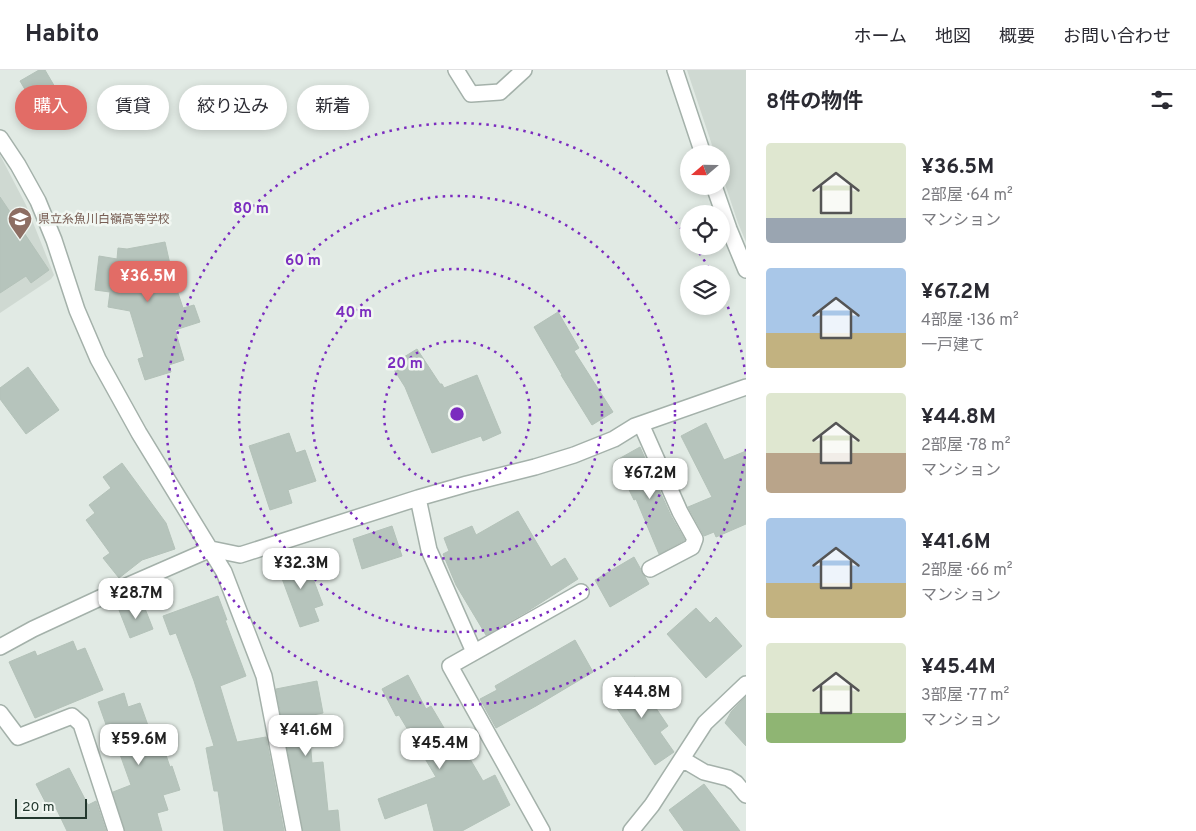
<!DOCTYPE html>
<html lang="ja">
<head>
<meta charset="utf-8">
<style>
  :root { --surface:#fff; --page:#f7f7f7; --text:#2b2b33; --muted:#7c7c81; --line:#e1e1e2; --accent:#e26c66 }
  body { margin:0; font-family:Overpass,"Noto Sans JP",sans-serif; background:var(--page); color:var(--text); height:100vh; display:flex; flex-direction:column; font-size:19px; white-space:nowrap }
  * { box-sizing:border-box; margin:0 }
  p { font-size:16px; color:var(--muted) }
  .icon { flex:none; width:28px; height:28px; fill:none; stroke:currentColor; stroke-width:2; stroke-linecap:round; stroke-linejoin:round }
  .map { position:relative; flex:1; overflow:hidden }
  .sheet { display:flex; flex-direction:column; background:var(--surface); width:450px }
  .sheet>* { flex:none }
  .top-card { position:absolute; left:15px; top:15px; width:475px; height:45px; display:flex; gap:10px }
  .needle { width:32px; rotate:250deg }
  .fabs { position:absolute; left:680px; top:75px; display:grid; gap:10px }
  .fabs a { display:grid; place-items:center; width:50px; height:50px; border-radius:50%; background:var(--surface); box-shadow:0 2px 8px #0003; font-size:25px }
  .scale { position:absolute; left:15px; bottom:12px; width:72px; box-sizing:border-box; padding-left:5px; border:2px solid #23382e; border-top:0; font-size:14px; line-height:18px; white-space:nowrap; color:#23382e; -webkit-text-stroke:4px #f1f7f2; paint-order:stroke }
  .price { position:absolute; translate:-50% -42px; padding:0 11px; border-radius:10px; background:#fff; color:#222; font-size:16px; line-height:32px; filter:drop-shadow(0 1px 2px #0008) }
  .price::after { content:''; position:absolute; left:50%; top:30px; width:15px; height:11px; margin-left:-8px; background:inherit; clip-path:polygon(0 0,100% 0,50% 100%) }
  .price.current { background:var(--accent); color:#fff }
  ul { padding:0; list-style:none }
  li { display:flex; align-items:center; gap:15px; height:125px; padding:0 20px }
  li span { display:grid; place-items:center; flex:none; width:140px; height:100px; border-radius:5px; color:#555 }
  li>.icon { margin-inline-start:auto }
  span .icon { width:60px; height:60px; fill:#fffc; stroke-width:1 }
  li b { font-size:21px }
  h2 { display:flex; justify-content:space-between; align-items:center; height:60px; padding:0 20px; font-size:21px }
  .pill { padding:0 18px; border-radius:22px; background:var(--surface); box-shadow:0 2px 8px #0003; font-size:18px; line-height:45px }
  .pill.current { background:var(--accent); color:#fff }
  header { display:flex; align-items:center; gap:30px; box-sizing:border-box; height:70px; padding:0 25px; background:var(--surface); border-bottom:1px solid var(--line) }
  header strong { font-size:24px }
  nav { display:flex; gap:28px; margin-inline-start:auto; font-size:18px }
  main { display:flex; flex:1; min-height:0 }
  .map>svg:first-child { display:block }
</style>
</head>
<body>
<header>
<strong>Habito</strong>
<nav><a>ホーム</a><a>地図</a><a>概要</a><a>お問い合わせ</a></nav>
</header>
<main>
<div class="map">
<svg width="746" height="761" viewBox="0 0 746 761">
  <rect width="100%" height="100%" fill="#e1eae4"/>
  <path fill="#cfd9d2" d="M687,0H746V172L738,153L721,102V84H715Z
    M0,85L26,135L54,205L51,209L0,243Z"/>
  <path fill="#b6c4bc" stroke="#b4c2b9" d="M39,0H45L66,36L43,50L20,11Z
    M0,127L49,200L31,213L26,206L0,223Z
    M165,172L176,221L177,220L183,238L194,235L200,252L175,260L184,290L169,295L171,302L145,310L138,289L144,287L130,241L108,237L110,222L95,220L99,186L117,189L118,178L127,179Z
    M558,242L579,278L574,281L613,342L592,355L561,305H562L534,257Z
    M417,279L440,314H442L444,318L477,305L501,363L483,371L481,366L432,383L405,317L391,295Z
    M28,297L59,340L26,364L0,329V318Z
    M706,353L724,390L746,381V454L716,467L714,462L704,466L688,437L712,427L681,366Z
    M289,363L296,383L305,380L316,411L288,420L292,433L270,440L249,376Z
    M640,377L671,446L685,470L659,484L636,429L634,430L615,391Z
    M122,393L166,453L175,479L142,490L119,508L103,488L110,483L86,450L95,443L89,435L111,418L103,407Z
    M518,441L551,497L565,488L578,509L528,541L486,565L456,515L443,484L449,481L444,468L472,456L476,465Z
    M392,456L402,486L362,499L353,469Z
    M304,485L323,535L314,538L319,551L300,557L277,495Z
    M634,487L649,514L610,537L595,510Z
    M218,526L227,550H225L246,606L220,616L237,672L266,667L284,761H224L218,721H214L206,678L214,676L194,611L176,563L170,565L163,546Z
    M142,531L153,559L130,568L119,540Z
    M696,538L710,553L716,547L742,576L706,608L667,564Z
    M575,570L593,602L536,636L496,658L480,629L497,620L495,616Z
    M73,571L77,581L85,578L103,620L35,648L9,592L35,581L37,586Z
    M408,605L426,639L431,636L450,668L456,665L483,711L495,705L510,735L462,761H434L427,733L385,749L378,729L436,707L399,645L396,646L382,619Z
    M635,607L668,656L660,662L674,682L655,695L608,625Z
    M317,611L323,643L308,646L312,693L323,692L328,741L338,740L340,761H303L276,619Z
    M124,623L128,637L140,633L156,678L163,676L170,697L172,696L180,720L163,725L168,740L157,743L162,761H125L113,722L131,715L112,662L109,663L98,632Z
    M746,627V676L725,653L731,642Z
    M69,698L88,735L96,731L106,761H67L56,738L50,741L36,714Z
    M704,714L740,761H684L669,740Z"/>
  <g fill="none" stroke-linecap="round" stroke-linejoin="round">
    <defs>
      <path id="minor" d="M456,0L471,24L500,22L524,0
        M675,0L703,84
        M0,68L18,95L38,131L54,170L77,240L98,289L139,363L224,502L264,606L294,761
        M714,116L729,159L746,200
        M641,354L680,442L695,469L692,477L650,499
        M418,428L429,480L474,582
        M0,577L33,559L115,521L211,479L240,485L418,428L467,414L535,397L574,385L614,369L635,356L746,317
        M0,643L18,667L72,646L81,654L116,761
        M682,689L704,702L728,708L736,713L746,725
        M542,761L450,596L581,522
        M631,761L652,735L705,653L746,614"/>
    </defs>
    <use href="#minor" stroke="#a4b1aa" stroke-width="18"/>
    <use href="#minor" stroke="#fff" stroke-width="15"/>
  </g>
  <g fill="none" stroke="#7b2cbf" stroke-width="2.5" stroke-dasharray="2.5 5">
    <circle cx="457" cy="344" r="73"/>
    <circle cx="457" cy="344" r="145"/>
    <circle cx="457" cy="344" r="218"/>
    <path d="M746 379A291 291 0 1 1 688 167M695 177A291 291 0 0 1 712 203M722 223A291 291 0 0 1 746 309"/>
  </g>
  <defs>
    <symbol id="school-pin" viewBox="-11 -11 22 30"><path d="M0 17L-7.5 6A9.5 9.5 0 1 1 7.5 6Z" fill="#8d6e63" stroke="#f1f7f2"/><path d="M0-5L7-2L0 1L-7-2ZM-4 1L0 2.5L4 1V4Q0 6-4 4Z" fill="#fff"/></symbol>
  </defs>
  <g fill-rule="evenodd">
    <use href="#school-pin" x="6" y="135" width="28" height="38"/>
  </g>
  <g text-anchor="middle" stroke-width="5" stroke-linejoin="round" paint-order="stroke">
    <g font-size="12" fill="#785e54" stroke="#f1f7f2" text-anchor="start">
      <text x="38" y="153">県立糸魚川白嶺高等学校</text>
    </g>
  </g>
  <circle cx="457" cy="344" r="8" fill="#7b2cbf" stroke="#f1f7f2" stroke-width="2.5"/>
  <g font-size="15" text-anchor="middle" font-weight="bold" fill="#7b2cbf" stroke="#f1f7f2" stroke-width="5" stroke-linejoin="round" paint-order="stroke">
    <text x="251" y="143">80 m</text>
    <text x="303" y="195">60 m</text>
    <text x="354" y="247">40 m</text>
    <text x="405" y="298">20 m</text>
  </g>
</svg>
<div class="fabs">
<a><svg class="needle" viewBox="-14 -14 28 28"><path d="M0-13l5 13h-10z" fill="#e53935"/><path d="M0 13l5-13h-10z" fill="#7c7c81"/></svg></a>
<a><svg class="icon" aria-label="locate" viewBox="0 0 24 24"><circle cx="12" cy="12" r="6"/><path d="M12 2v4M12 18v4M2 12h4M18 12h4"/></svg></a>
<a><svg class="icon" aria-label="layers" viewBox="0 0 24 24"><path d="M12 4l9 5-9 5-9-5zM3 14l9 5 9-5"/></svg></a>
</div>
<div class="scale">20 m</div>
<b class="price current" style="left:148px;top:233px">¥36.5M</b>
<b class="price" style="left:650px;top:430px">¥67.2M</b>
<b class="price" style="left:301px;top:520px">¥32.3M</b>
<b class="price" style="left:136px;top:550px">¥28.7M</b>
<b class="price" style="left:642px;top:649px">¥44.8M</b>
<b class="price" style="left:306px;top:687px">¥41.6M</b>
<b class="price" style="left:139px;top:696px">¥59.6M</b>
<b class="price" style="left:440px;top:700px">¥45.4M</b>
<div class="top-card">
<a class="pill current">購入</a>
<a class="pill">賃貸</a>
<a class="pill">絞り込み</a>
<a class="pill">新着</a>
</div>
</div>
<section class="sheet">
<h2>8件の物件<svg class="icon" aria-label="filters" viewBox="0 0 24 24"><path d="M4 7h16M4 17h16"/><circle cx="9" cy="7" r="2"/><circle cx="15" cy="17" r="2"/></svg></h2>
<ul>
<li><span style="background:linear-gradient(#dfe7d0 75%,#9aa5b1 0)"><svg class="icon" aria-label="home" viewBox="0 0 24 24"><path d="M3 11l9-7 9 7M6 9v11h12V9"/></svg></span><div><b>¥36.5M</b><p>2部屋 · 64 m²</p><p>マンション</p></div></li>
<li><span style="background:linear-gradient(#a9c7e8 65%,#c2b280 0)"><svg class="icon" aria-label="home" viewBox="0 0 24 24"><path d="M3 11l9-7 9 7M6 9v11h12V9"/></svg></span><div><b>¥67.2M</b><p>4部屋 · 136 m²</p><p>一戸建て</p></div></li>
<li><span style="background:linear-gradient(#dfe7d0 60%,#b9a48a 0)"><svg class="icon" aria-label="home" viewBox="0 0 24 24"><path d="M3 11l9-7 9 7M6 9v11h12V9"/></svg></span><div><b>¥44.8M</b><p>2部屋 · 78 m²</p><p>マンション</p></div></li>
<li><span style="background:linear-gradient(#a9c7e8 65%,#c2b280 0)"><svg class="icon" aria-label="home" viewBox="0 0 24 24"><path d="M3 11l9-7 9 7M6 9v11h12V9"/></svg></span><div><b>¥41.6M</b><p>2部屋 · 66 m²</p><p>マンション</p></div></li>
<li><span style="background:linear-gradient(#dfe7d0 70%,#8fb573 0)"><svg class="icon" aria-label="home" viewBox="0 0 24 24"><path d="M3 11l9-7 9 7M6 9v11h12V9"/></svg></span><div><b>¥45.4M</b><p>3部屋 · 77 m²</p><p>マンション</p></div></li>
</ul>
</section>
</main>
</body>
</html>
